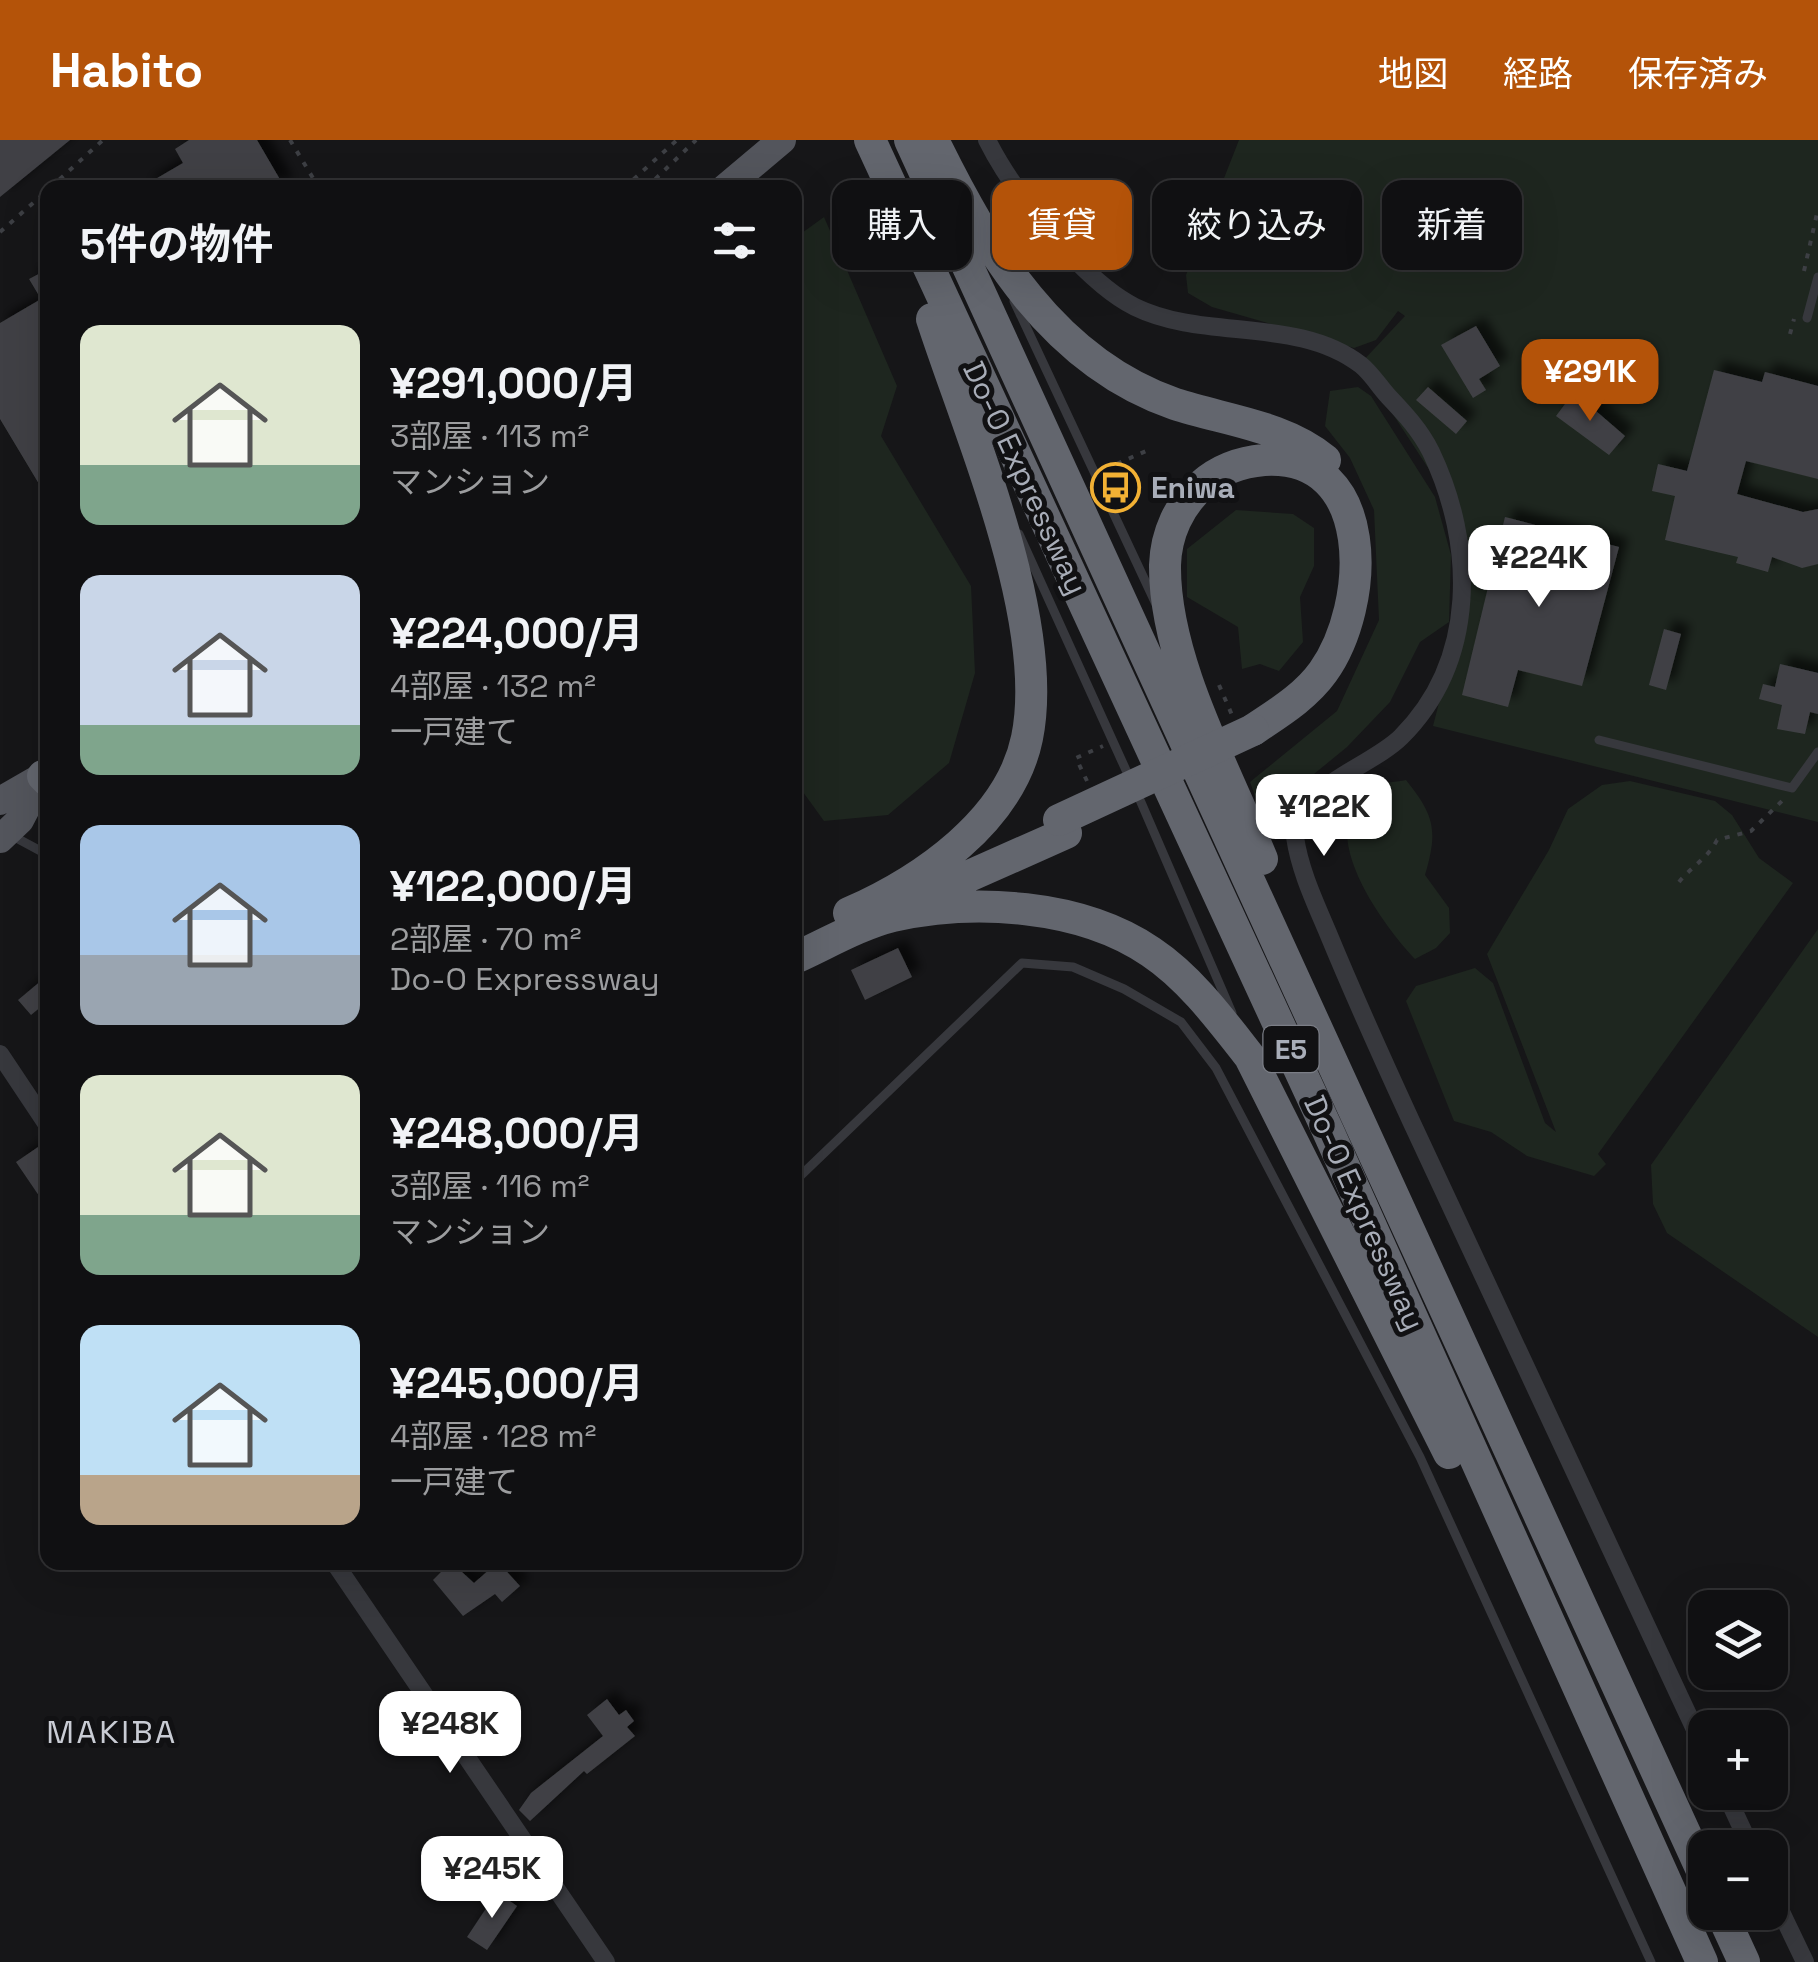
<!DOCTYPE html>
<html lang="ja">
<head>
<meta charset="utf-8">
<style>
  :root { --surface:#101012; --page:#19191b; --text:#f1f3f6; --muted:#9c9d9f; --line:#303032; --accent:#b45309 }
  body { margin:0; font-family:"Space Grotesk","Noto Sans JP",sans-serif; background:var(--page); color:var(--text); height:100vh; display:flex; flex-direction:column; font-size:38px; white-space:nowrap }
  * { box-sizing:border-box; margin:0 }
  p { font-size:32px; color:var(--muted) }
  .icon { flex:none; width:55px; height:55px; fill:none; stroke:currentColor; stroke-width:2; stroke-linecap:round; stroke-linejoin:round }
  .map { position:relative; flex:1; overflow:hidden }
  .panel { position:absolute; left:40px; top:40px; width:762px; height:1390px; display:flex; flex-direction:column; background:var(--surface); border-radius:20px; box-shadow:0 10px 40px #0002,0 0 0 2px var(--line) }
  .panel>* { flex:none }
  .top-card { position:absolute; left:832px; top:40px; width:835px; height:90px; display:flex; gap:20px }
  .tools { position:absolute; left:1688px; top:1450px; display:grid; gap:20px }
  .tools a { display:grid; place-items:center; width:100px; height:100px; border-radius:20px; background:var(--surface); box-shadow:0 10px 40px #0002,0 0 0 2px var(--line); font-size:50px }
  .price { position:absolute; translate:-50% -85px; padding:0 22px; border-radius:20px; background:#fff; color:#222; font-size:32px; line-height:65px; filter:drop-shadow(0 2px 5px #0008) }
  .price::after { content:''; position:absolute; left:50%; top:60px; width:30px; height:22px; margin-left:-15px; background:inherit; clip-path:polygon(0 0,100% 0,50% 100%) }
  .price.active { background:var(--accent); color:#fff }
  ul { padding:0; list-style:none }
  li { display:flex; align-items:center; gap:30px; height:250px; padding:0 40px }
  li span { display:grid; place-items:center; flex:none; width:280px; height:200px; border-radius:20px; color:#555 }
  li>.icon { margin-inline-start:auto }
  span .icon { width:120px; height:120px; fill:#fffc; stroke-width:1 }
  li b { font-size:42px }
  h2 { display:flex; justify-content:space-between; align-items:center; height:120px; padding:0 40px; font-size:42px }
  .chip { padding:0 35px; border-radius:20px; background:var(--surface); box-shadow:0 10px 40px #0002,0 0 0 2px var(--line); font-size:35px; line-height:90px }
  .chip.active { background:var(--accent); color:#fff }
  header { display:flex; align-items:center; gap:60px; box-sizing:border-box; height:140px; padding:0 50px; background:var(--accent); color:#fff }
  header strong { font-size:48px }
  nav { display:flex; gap:55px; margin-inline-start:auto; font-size:35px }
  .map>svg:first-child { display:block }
</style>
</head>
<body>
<header>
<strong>Habito</strong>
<nav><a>地図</a><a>経路</a><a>保存済み</a></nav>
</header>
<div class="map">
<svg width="1818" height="1822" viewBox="0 0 1818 1822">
  <defs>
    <filter id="shadow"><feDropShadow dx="9" dy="-9" stdDeviation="5" flood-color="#0009"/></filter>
  </defs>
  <rect width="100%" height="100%" fill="#161618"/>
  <path fill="#1e261f" d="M1239,0H1818V682L1433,586L1464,466L1455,369L1360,224L1405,176L1398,171L1376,200L1354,208L1212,167L1188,153L1186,135Z
    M824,77L897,246L881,296L971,446L975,533L949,623L888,675L824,681L795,641V98Z
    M1358,247L1371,256L1435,357L1451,415L1449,482L1420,502L1390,562L1347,607L1292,652L1257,662L1250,642L1337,571L1379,480L1374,370L1350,318L1325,286L1330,251Z
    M1236,370L1293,374L1314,388V426L1300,457L1303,502L1279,531L1260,524L1242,529L1238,487L1187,457V409Z
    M1406,640C1435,676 1438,691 1425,735L1449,768L1450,793L1436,808L1415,819C1382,784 1306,682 1375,646C1384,642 1397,642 1406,640Z
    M1630,641L1715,661L1732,675L1759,718L1793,743L1598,1014L1606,1024L1594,1036L1527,1016L1491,992L1454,981L1406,861L1416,846L1475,828L1493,843L1545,983L1556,992L1487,814L1549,710L1568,669L1602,645Z
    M1818,789V1197L1667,1093L1653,1064L1651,1025Z"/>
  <path fill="#404145" filter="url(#shadow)" d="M0,0H70L0,57Z
    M189,0H257L285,48H140L183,23L175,9Z
    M48,129V359L0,279V183L41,159L29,139Z
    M1476,186L1500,226L1479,239L1486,250L1473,258L1441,205Z
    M1714,230L1762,242L1765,232L1818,246V339L1746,321L1737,354L1803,372L1818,369V424L1802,428L1772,417L1768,432L1736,423L1738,417L1665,400L1675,356L1652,351L1658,324L1687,331Z
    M1428,247L1467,281L1456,294L1416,260Z
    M1574,252L1625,296L1609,315L1556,276Z
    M1505,377L1619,407L1582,546L1518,530L1508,567L1462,555Z
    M1664,489L1681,494L1666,550L1649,545Z
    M1780,524L1818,533V574L1810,572L1805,594L1777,589L1782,565L1759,559L1763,544L1775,547Z
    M898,808L912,837L865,860L851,830Z
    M48,835V861L31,875L18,860Z
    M41,1005L48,1014V1069L16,1022Z
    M451,1422L474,1443L498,1422L520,1446L502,1462L495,1454L463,1476L433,1440Z
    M607,1559L619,1575L626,1570L634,1581L627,1587L635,1596L587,1634L584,1631L530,1681L519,1670L531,1653L603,1596L587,1575Z
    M497,1752L517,1766L487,1810L467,1797Z"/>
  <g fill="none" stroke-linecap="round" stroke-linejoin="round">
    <path stroke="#3d3f44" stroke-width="4" stroke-dasharray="5 8" stroke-linecap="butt" d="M290,0L319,48
      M50,48L103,0
      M624,48L677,0
      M646,48L696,0
      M0,92L48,50
      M1804,131L1818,69
      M1790,194L1794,179
      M1105,329L1146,311
      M1219,545L1232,575
      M1087,641L1076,618L1103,606
      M1679,742C1691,727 1709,717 1717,700L1751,691L1784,659"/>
    <path stroke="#37383d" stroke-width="9" d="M1014,161L1156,464
      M1807,178L1818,137
      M1019,394L1130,639
      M1599,600L1792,648L1818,612
      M1137,653L1232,873
      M9,694L48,715
      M795,1041L1022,823L1073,827L1124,849L1181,882L1216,928L1420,1317L1651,1822"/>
    <path stroke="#37383d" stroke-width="18" d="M987,0C1013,52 1083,141 1135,167C1204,201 1298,176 1361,225C1371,233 1379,246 1388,256C1405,274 1420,290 1431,312C1475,404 1478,520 1401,597C1371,627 1290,650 1295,697C1300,731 1315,762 1328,793C1354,856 1382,918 1411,981C1507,1191 1606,1401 1705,1611
      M0,914L48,986
      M334,1422L606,1822
      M1725,1652L1751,1708
      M1770,1749L1805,1822"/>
    <path stroke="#53555c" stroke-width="28" d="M725,48L782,0
      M0,661L43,636
      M0,699L20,680L43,636"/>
    <path stroke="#63666e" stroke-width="32" d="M870,0L1328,991L1702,1822
      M910,0L1705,1737
      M933,0C987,110 1053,222 1175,264C1224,280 1285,286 1325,320
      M1253,590C1278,573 1305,557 1323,532C1371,465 1377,313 1264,320C1241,322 1219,330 1202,345C1179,365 1166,394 1165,425C1164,521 1226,630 1262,719
      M43,636L48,641
      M906,764L1066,693
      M849,773C922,741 1010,681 1027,598C1051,481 969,293 932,179
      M795,818C826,804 860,784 893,776C974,758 1081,764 1151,812C1190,838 1221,880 1250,917L1449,1313
      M1721,1772L1744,1822"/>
    <path stroke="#63666e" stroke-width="32" d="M1059,680L1253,590"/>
  </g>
  <defs>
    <symbol id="bus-ring" viewBox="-11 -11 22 22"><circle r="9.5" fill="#111113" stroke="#f2b134" stroke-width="1.5"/><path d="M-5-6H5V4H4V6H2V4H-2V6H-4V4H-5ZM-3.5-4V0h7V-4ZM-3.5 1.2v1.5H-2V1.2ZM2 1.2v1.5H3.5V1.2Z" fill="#f2b134"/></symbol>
  </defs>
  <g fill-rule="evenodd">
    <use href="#bus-ring" x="1088" y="320" width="55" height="55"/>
  </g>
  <g text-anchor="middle" stroke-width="10" stroke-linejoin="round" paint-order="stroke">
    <rect fill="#111113" stroke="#7b7e86" stroke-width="2.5" x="1263.5" y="886" width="55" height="46" rx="8"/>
    <g font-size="28" font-weight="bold" fill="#a8adb8">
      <text x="1291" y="919">E5</text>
    </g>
    <g font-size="30" fill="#a8adb8" stroke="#111113">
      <text transform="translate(1025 338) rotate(65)" y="10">Do-O Expressway</text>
      <text transform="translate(1364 1073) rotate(66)" y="10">Do-O Expressway</text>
    </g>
    <g font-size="30" font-weight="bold" fill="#a8adb8" stroke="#111113" text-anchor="start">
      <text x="1151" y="358">Eniwa</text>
    </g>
    <g font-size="32" letter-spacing="2.5" fill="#c9ccd4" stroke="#111113">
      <text x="112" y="1603">MAKIBA</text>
    </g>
  </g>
</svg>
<div class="tools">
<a><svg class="icon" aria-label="layers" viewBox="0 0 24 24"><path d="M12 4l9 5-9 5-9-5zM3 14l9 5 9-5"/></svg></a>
<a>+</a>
<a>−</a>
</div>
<b class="price active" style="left:1590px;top:284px">¥291K</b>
<b class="price" style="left:1539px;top:470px">¥224K</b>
<b class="price" style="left:1324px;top:719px">¥122K</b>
<b class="price" style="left:450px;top:1636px">¥248K</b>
<b class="price" style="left:492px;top:1781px">¥245K</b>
<div class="top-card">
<a class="chip">購入</a>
<a class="chip active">賃貸</a>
<a class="chip">絞り込み</a>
<a class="chip">新着</a>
</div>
<section class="panel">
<h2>5件の物件<svg class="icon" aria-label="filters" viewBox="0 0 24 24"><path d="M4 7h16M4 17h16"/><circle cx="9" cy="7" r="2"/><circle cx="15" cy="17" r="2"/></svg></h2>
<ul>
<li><span style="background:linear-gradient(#dfe7d0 70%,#7fa58c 0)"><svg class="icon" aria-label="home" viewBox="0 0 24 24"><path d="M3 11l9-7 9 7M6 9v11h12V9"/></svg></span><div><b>¥291,000/月</b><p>3部屋 · 113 m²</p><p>マンション</p></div></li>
<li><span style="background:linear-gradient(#c9d6e8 75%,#7fa58c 0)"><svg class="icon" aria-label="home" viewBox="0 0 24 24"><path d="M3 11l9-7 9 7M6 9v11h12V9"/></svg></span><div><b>¥224,000/月</b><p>4部屋 · 132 m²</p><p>一戸建て</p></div></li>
<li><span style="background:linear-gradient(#a9c7e8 65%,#9aa5b1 0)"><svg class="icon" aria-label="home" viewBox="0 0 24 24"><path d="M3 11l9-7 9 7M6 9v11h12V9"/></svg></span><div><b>¥122,000/月</b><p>2部屋 · 70 m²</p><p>Do-O Expressway</p></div></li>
<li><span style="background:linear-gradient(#dfe7d0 70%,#7fa58c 0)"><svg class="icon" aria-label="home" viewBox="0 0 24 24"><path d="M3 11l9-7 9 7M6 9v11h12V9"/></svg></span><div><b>¥248,000/月</b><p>3部屋 · 116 m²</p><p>マンション</p></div></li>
<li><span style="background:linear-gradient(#bfe0f5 75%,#b9a48a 0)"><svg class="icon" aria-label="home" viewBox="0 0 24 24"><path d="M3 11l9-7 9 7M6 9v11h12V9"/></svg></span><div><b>¥245,000/月</b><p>4部屋 · 128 m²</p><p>一戸建て</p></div></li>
</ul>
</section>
</div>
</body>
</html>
